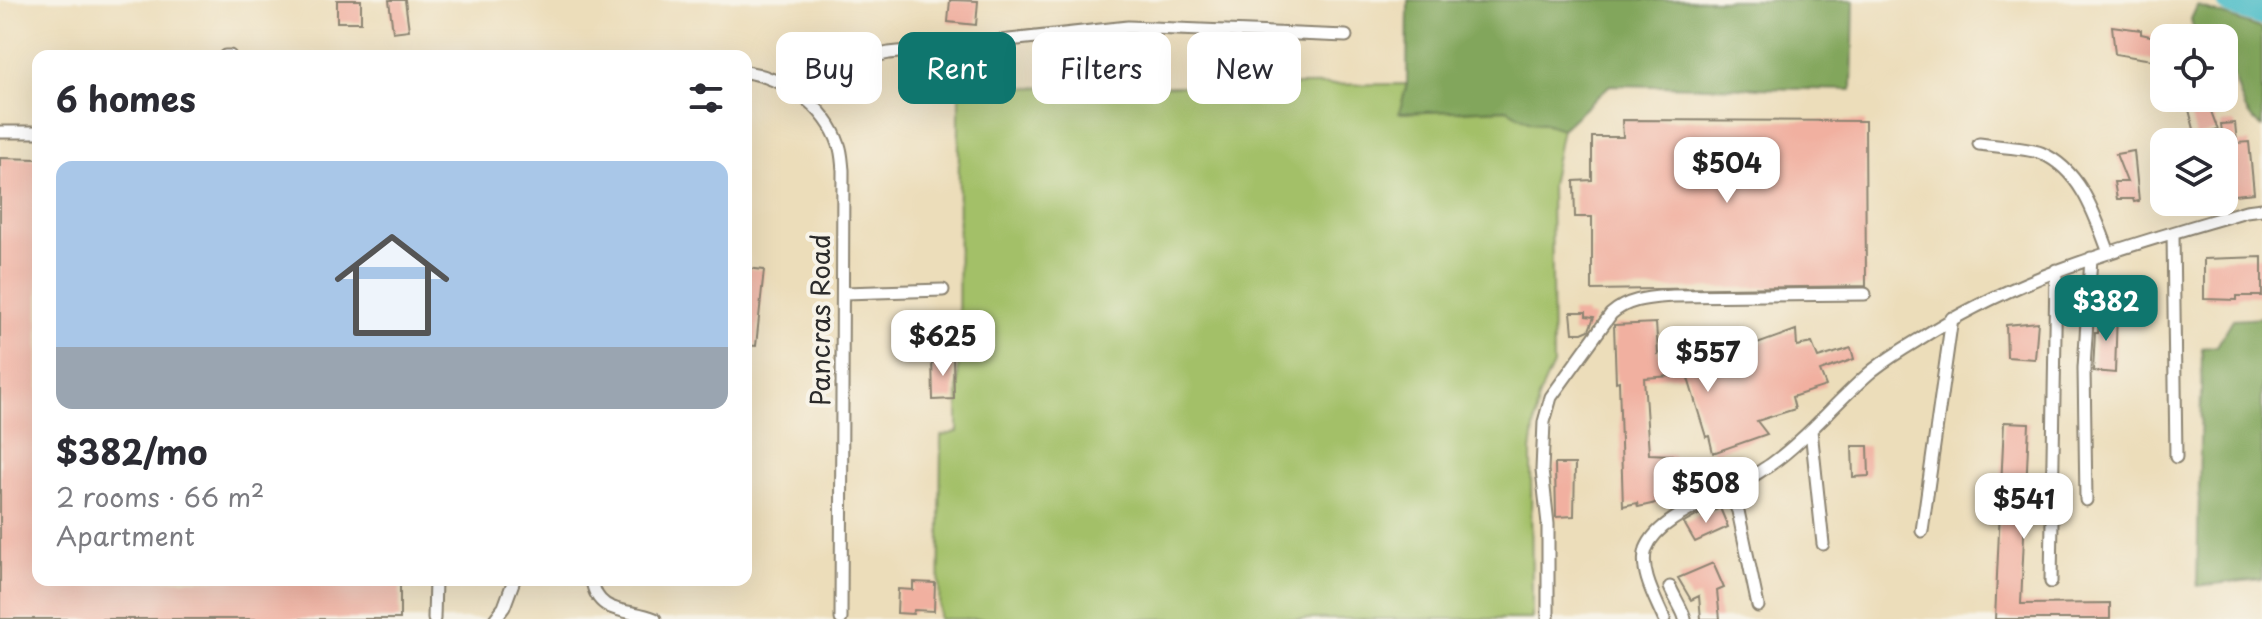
<!DOCTYPE html>
<html lang="en">
<head>
<meta charset="utf-8">
<style>
  :root { --surface:#fff; --page:#f7f7f7; --text:#2b2b33; --muted:#7c7c81; --accent:#0f766e }
  body { margin:0; font-family:"Playpen Sans",sans-serif; background:var(--page); color:var(--text); height:100vh; display:flex; flex-direction:column; font-size:30px; white-space:nowrap }
  * { box-sizing:border-box; margin:0 }
  p { font-size:26px; color:var(--muted) }
  .icon { flex:none; width:44px; height:44px; fill:none; stroke:currentColor; stroke-width:2; stroke-linecap:round; stroke-linejoin:round }
  .map { position:relative; flex:1; overflow:hidden }
  .sheet { position:absolute; left:32px; top:50px; width:720px; height:536px; display:flex; flex-direction:column; background:var(--surface); border-radius:16px; box-shadow:0 8px 32px #0002 }
  .sheet>* { flex:none }
  .guide { position:absolute; left:776px; top:32px; width:760px; height:72px; display:flex; gap:16px }
  .buttons { position:absolute; left:2150px; top:24px; display:grid; gap:16px }
  .buttons a { display:grid; place-items:center; width:88px; height:88px; border-radius:16px; background:var(--surface); box-shadow:0 8px 32px #0002; font-size:40px }
  .price { position:absolute; translate:-50% -68px; padding:0 18px; border-radius:16px; background:#fff; color:#222; font-size:26px; line-height:52px; filter:drop-shadow(0 2px 4px #0008) }
  .price::after { content:''; position:absolute; left:50%; top:48px; width:24px; height:18px; margin-left:-12px; background:inherit; clip-path:polygon(0 0,100% 0,50% 100%) }
  .price.active { background:var(--accent); color:#fff }
  ul { padding:0; list-style:none }
  li { display:grid; align-content:center; gap:16px; height:424px; padding:0 24px }
  li span { display:grid; place-items:center; height:248px; border-radius:16px; color:#555 }
  li>.icon { margin-inline-start:auto }
  span .icon { width:144px; height:144px; fill:#fffc; stroke-width:1 }
  li b { font-size:34px }
  h2 { display:flex; justify-content:space-between; align-items:center; height:96px; padding:0 24px; font-size:34px }
  .tag { padding:0 28px; border-radius:16px; background:var(--surface); box-shadow:0 8px 32px #0002; font-size:28px; line-height:72px }
  .tag.active { background:var(--accent); color:#fff }
  .map>svg:first-child { display:block }
</style>
</head>
<body>
<div class="map">
<svg width="2262" height="619" viewBox="0 0 2262 619">
  <rect width="100%" height="100%" fill="#f7f3e8"/>
  <filter id="ink" filterUnits="userSpaceOnUse"><feTurbulence type="fractalNoise" baseFrequency=".0125" numOctaves="2"/><feDisplacementMap in="SourceGraphic" scale="16" xChannelSelector="R" yChannelSelector="G"/><feConvolveMatrix kernelMatrix="1 2 1 2 8 2 1 2 1" color-interpolation-filters="sRGB"/></filter>
  <filter id="wash" filterUnits="userSpaceOnUse"><feTurbulence type="fractalNoise" baseFrequency=".006" numOctaves="4" result="noise"/><feDisplacementMap in="SourceGraphic" scale="32" xChannelSelector="R" yChannelSelector="G"/><feGaussianBlur stdDeviation="1.8" result="paint"/><feColorMatrix in="noise" values="0 0 0 0 0 0 0 0 0 0 0 0 0 0 0 0 0 1.4 0 .05"/><feComposite in="paint" operator="in"/></filter>
  <g filter="url(#wash)">
    <rect width="100%" height="100%" fill="#ecddba"/>
    <path fill="#a3c067" stroke="#677649" stroke-width="2" d="M1407,84L1400,113L1507,109L1530,122L1544,123L1562,129L1551,185L1553,365L1538,398L1531,452L1532,619H939L941,436L958,432L959,88Z"/>
    <path fill="#82a65c" stroke="#566844" stroke-width="2" d="M1408,0H1854L1852,90L1610,85L1562,129L1544,123L1530,122L1507,109L1399,113L1407,84Z
      M2197,6L2262,29V127C2236,111 2242,78 2224,65V38H2195L2191,19Z
      M2262,317V579L2197,586L2202,348L2217,346L2233,319Z"/>
    <g fill="none" stroke-linecap="round" stroke-linejoin="round">
      <path stroke="#50bec8" stroke-width="32" d="M2233,0L2262,10"/>
    </g>
    <g id="blocks">
      <path fill="#f1b0a0" d="M337,0H361V22H337Z
        M389,0H405L409,30L393,32Z
        M950,0L978,1L976,25L948,22Z
        M2112,26L2141,30V34L2164,39V62L2115,54Z
        M2186,98H2206L2218,130L2196,137Z
        M1622,120L1865,121L1866,286L1592,290V217H1575L1574,181L1592,180V137H1623Z
        M2235,123L2237,143L2249,142L2254,193L2224,196V166H2226L2221,124Z
        M2134,151L2139,201L2134,202L2133,199H2117L2114,182H2127L2116,154Z
        M0,158L38,159V580H400V619H0Z
        M2262,257V296H2237V300L2204,299V259Z
        M746,268L764,270L756,346L746,345Z
        M2100,311L2117,312L2115,373L2093,371L2095,333H2098Z
        M1571,312H1586V316L1594,317L1589,330L1582,333H1573Z
        M2038,322L2035,359L2007,357L2006,325Z
        M1656,323L1658,354L1733,333L1738,351L1796,330L1797,346L1812,343L1818,358L1851,348L1854,359L1820,371L1826,386L1792,397L1795,409L1757,421L1767,434L1713,453L1709,436L1706,437L1687,375L1644,378L1649,454L1673,455L1677,471L1665,474V501L1638,507L1637,503L1623,506L1619,381L1616,382L1614,325Z
        M932,356H953L954,399L933,400Z
        M2004,422L2029,423L2021,604L2110,603V619H1995Z
        M1852,446H1868L1869,476L1853,477Z
        M1555,464H1575L1574,516L1556,517Z
        M1720,508L1728,527L1695,542L1684,523L1700,514L1702,516Z
        M1713,563L1724,588L1717,591L1720,619H1701L1699,596L1691,600L1678,578Z
        M913,582L935,583L934,611L914,610L913,614L897,613L898,589L913,590Z"/>
    </g>
  </g>
  <g filter="url(#ink)">
    <use href="#blocks" fill-opacity="0" stroke="#8c8472" stroke-width="2"/>
    <g fill="none" stroke-linecap="round" stroke-linejoin="round">
      <defs>
        <path id="lane" d="M225,56H230
          M746,72C785,78 826,106 839,145C842,153 842,162 843,170L841,619
          M787,87L814,74L845,62L889,53L1128,27L1346,36
          M0,132H38
          M1979,144C1994,146 2029,148 2041,153C2081,170 2095,215 2109,253
          M2173,233L2176,457
          M844,293L943,290
          M1811,430L1823,544
          M1729,491L1738,511L1758,606
          M2086,500L2084,368L2091,258
          M1922,531L1952,318
          M592,580C597,616 628,608 655,619
          M2051,582L2056,270
          M1670,587C1673,595 1684,612 1685,619
          M434,619L435,580
          M495,619L504,607L514,580
          M1548,619V524L1542,470L1544,422L1551,397L1611,314C1629,298 1650,298 1673,296L1865,294
          M1664,619C1656,600 1639,571 1646,549C1657,520 1703,504 1728,491C1743,483 1756,474 1770,465C1808,438 1837,400 1873,370C1887,359 1903,349 1918,340C2022,273 2129,246 2246,211L2262,209"/>
      </defs>
      <use href="#lane" stroke="#8c8472" stroke-width="15"/>
      <use href="#lane" stroke="#fff" stroke-width="11"/>
    </g>
  </g>
  <g text-anchor="middle" stroke-width="8" stroke-linejoin="round" paint-order="stroke">
    <g font-size="26" fill="#2b2b2b" stroke="#f7f3e8">
      <text transform="translate(821 320) rotate(-90)" y="9">Pancras Road</text>
    </g>
  </g>
</svg>
<div class="buttons">
<a><svg class="icon" aria-label="locate" viewBox="0 0 24 24"><circle cx="12" cy="12" r="6"/><path d="M12 2v4M12 18v4M2 12h4M18 12h4"/></svg></a>
<a><svg class="icon" aria-label="layers" viewBox="0 0 24 24"><path d="M12 4l9 5-9 5-9-5zM3 14l9 5 9-5"/></svg></a>
</div>
<b class="price" style="left:1727px;top:205px">$504</b>
<b class="price active" style="left:2106px;top:343px">$382</b>
<b class="price" style="left:943px;top:378px">$625</b>
<b class="price" style="left:1708px;top:394px">$557</b>
<b class="price" style="left:1706px;top:525px">$508</b>
<b class="price" style="left:2024px;top:541px">$541</b>
<div class="guide">
<a class="tag">Buy</a>
<a class="tag active">Rent</a>
<a class="tag">Filters</a>
<a class="tag">New</a>
</div>
<section class="sheet">
<h2>6 homes<svg class="icon" aria-label="filters" viewBox="0 0 24 24"><path d="M4 7h16M4 17h16"/><circle cx="9" cy="7" r="2"/><circle cx="15" cy="17" r="2"/></svg></h2>
<ul>
<li><span style="background:linear-gradient(#a9c7e8 75%,#9aa5b1 0)"><svg class="icon" aria-label="home" viewBox="0 0 24 24"><path d="M3 11l9-7 9 7M6 9v11h12V9"/></svg></span><div><b>$382/mo</b><p>2 rooms · 66 m²</p><p>Apartment</p></div></li>
</ul>
</section>
</div>
</body>
</html>
